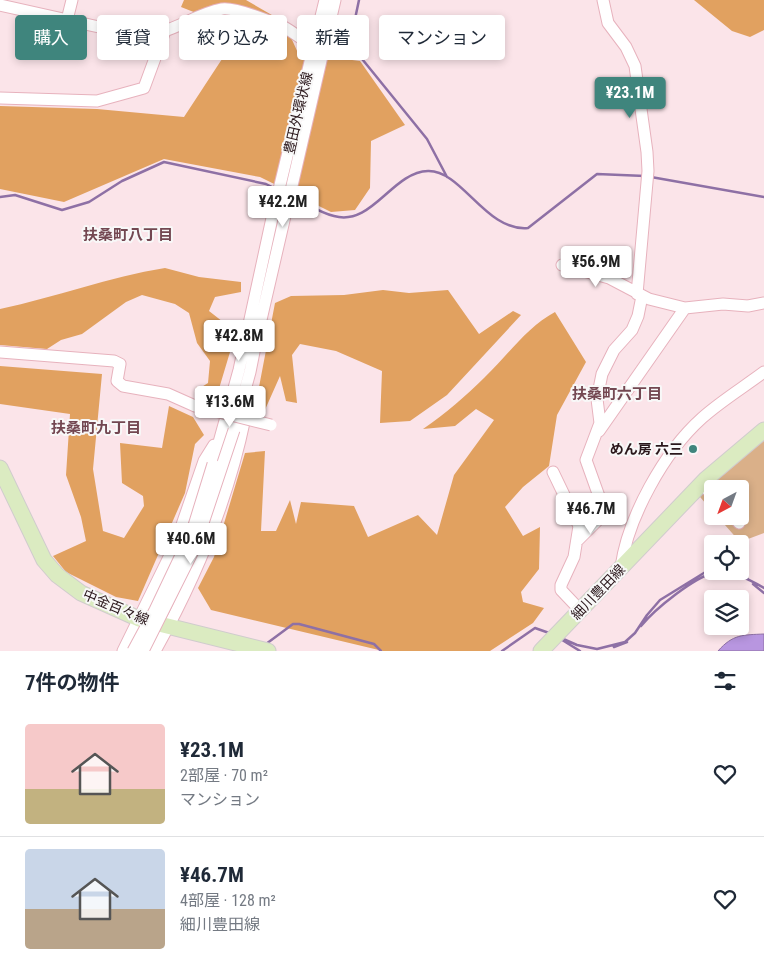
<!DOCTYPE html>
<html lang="ja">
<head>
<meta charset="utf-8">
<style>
  :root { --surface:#fff; --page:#f2f2f3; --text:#1f2937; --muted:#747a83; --line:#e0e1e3; --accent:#3f857d }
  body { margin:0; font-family:"Roboto Condensed","Noto Sans JP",sans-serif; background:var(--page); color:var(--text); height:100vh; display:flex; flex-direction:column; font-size:19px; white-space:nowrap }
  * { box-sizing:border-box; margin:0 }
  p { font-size:16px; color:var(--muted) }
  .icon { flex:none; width:28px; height:28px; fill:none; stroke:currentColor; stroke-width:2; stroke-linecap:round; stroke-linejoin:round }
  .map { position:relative; height:651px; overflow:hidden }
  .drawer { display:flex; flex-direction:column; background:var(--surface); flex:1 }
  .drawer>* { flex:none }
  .top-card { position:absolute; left:15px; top:15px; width:500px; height:45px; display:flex; gap:10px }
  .needle { width:32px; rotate:221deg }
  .fabs { position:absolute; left:704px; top:480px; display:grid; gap:10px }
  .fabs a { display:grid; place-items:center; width:45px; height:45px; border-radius:5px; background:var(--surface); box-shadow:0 2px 8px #0003; font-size:25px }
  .price { position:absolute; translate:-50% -42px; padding:0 11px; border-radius:5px; background:#fff; color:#222; font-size:16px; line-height:32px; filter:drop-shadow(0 1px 2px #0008) }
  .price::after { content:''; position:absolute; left:50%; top:30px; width:15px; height:11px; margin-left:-8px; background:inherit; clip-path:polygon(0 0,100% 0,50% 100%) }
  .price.active { background:var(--accent); color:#fff }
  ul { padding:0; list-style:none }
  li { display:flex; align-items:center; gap:15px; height:125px; padding:0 25px }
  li+li { border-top:1px solid var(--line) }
  li span { display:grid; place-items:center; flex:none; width:140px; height:100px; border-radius:5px; color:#555 }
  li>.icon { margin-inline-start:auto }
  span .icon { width:60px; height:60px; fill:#fffc; stroke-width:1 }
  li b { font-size:21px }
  h2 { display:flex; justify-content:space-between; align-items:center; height:60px; padding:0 25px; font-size:21px }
  .chip { padding:0 18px; border-radius:5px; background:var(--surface); box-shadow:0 2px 8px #0003; font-size:18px; line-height:45px }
  .chip.active { background:var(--accent); color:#fff }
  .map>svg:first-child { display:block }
</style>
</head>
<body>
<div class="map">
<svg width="764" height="651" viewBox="0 0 764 651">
  <rect width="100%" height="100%" fill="#fbe4e9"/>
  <path fill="#dab089" d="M764,436V533L740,542L717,516H740V489H712V511L695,491Z"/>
  <path fill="#e1a160" d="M184,0H246L284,22L298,53L360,61L405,125L371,141L370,188L355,210L331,212L260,177L164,159L64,202L0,189V106L97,109L184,117L222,59L219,22L181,7Z
    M694,0H764V30L750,37L732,31Z
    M165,268L199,277L241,282V292L215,297L209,311L236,332L215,402L197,400L196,387L200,388L208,383L210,361L197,343L189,313L175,304L142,295L126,302L82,334L61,340L47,349L0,345V309C56,297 109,277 165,268Z
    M383,290L409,293L448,290L479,334L513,311L521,315L447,395L410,421L380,423L382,371L336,351L300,344L292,355L297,403L286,401L280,376L264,412L255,408L275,303L291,296L344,295Z
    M555,312L586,362L557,415L549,466L523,487L505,507L523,536L540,527L539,569L521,592L523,602L544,608L533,623L490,651H383L211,610L198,588L214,557L245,453L265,451L261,531H276L290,500L296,524L301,502L354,506L368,537L418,515L437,535L454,475L494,420L476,409L455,426L423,429C445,414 466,396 485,377C508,355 527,327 555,312Z
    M0,366L102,374L93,469L103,531L124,538L144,506L143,496L122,483L120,443L162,448L169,406L193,417L204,435L195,444L185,493L138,601L116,597L66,572L53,556L86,541L81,517L66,475L70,414L0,404Z"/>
  <path fill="#b896e0" stroke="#8e70a5" d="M764,634V651H718C733,634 743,635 764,634Z"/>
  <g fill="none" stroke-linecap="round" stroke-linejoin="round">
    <path stroke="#8e70a5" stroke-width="2.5" d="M359,0L351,38L354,49L427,139L447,177
      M651,177L764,197
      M0,197L15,195L62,210L89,202L122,181L164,162L266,184L276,189
      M293,197C306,203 320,213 334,216C372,227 392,172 428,171C462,170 486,232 528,228L597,174L645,176
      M738,571L749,580
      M753,584L764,593
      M641,626C655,609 694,577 716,572C730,569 752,581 764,588
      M559,638L580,651
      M561,638L577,645L597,649L625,642L635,633L647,615L660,600L712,568
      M266,644L293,624H299L374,644L381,651
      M614,647L627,642
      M502,651L535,628L552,634"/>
    <defs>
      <path id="minor" d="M603,0L608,23L626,47L635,66L647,152L648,171L637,294
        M0,5L135,35C167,38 191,15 222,9C234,7 272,22 284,27C295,33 302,41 314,45
        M67,20L72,0
        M0,98L97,101L144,88L165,31
        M562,265L609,278L649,299L685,308L723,304L748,306L764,303
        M0,352L114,361L120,364L117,381L123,386L168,394L195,406
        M234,430L250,372L257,337L335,0
        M599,431L685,308
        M213,464L239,370L272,218L325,0
        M553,472L579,526L574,557L561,585V590L580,610
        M702,484L712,495
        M733,516L739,523
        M577,541L605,513L586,460L600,423L597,399L602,374L614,350L632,330L638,316L642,296
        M621,567C628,517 664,452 702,418C721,401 744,387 764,372
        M123,651L175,545L204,461L214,445
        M155,651C196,578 228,500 245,418"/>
      <path id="major" d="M0,468L44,560L57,575L81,593L139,619L268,651
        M541,651L706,479L764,430"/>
    </defs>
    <use href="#minor" stroke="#e7b2bd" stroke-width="13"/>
    <use href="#major" stroke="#d0cccd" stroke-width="17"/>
    <use href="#minor" stroke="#fff" stroke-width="11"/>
    <use href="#major" stroke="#dbebc1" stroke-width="15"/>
    <defs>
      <path id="minor-bridge" d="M195,406L271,425
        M133,651L155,610L192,532L213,464
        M143,651L195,547L234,430"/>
    </defs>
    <use href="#minor-bridge" stroke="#e7b2bd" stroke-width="13" stroke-linecap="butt"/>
    <use href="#minor-bridge" stroke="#fff" stroke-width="11"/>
  </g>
  <circle fill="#3f857d" stroke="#f8f8f8" stroke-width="2" cx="693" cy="449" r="5"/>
  <g text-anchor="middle" stroke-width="4" stroke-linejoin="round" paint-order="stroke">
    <g font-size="14" fill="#2b181c" stroke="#f8f8f8">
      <text transform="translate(298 113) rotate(-77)" y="5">豊田外環状線</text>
      <text transform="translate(598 592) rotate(-46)" y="5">細川豊田線</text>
      <text transform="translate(116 607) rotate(23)" y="5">中金百々線</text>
    </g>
    <g font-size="14" font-weight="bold" fill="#2b181c" stroke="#f8f8f8" text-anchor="end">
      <text x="683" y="454">めん房 六三</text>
    </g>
    <g font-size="15" font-weight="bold" fill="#734751" stroke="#f8f8f8">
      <text x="128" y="240">扶桑町八丁目</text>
      <text x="617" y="399">扶桑町六丁目</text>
      <text x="96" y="433">扶桑町九丁目</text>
    </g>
  </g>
</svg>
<div class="fabs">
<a><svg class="needle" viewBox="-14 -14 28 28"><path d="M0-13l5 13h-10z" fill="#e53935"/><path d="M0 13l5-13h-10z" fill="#747a83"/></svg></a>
<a><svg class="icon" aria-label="locate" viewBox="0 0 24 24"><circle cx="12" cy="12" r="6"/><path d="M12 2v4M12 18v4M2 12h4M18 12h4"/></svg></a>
<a><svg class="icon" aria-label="layers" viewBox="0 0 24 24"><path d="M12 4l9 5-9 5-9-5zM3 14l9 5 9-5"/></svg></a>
</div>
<b class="price active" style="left:630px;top:119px">¥23.1M</b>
<b class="price" style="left:283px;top:228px">¥42.2M</b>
<b class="price" style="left:596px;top:288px">¥56.9M</b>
<b class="price" style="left:239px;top:362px">¥42.8M</b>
<b class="price" style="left:230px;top:428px">¥13.6M</b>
<b class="price" style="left:591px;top:535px">¥46.7M</b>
<b class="price" style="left:191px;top:565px">¥40.6M</b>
<div class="top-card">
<a class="chip active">購入</a>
<a class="chip">賃貸</a>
<a class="chip">絞り込み</a>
<a class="chip">新着</a>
<a class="chip">マンション</a>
</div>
</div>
<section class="drawer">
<h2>7件の物件<svg class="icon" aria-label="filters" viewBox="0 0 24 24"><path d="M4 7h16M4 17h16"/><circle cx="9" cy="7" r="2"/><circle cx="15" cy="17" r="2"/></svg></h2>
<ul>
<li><span style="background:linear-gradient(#f6c9c9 65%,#c2b280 0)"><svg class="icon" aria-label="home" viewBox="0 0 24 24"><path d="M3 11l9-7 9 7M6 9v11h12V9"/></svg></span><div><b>¥23.1M</b><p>2部屋 · 70 m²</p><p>マンション</p></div><svg class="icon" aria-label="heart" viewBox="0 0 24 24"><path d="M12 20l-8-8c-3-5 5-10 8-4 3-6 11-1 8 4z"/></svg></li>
<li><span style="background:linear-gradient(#c9d6e8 60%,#b9a48a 0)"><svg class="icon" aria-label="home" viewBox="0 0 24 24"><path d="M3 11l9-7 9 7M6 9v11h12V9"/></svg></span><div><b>¥46.7M</b><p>4部屋 · 128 m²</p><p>細川豊田線</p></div><svg class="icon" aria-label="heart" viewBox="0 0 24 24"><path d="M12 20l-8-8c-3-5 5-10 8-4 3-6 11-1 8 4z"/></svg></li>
</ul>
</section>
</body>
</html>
